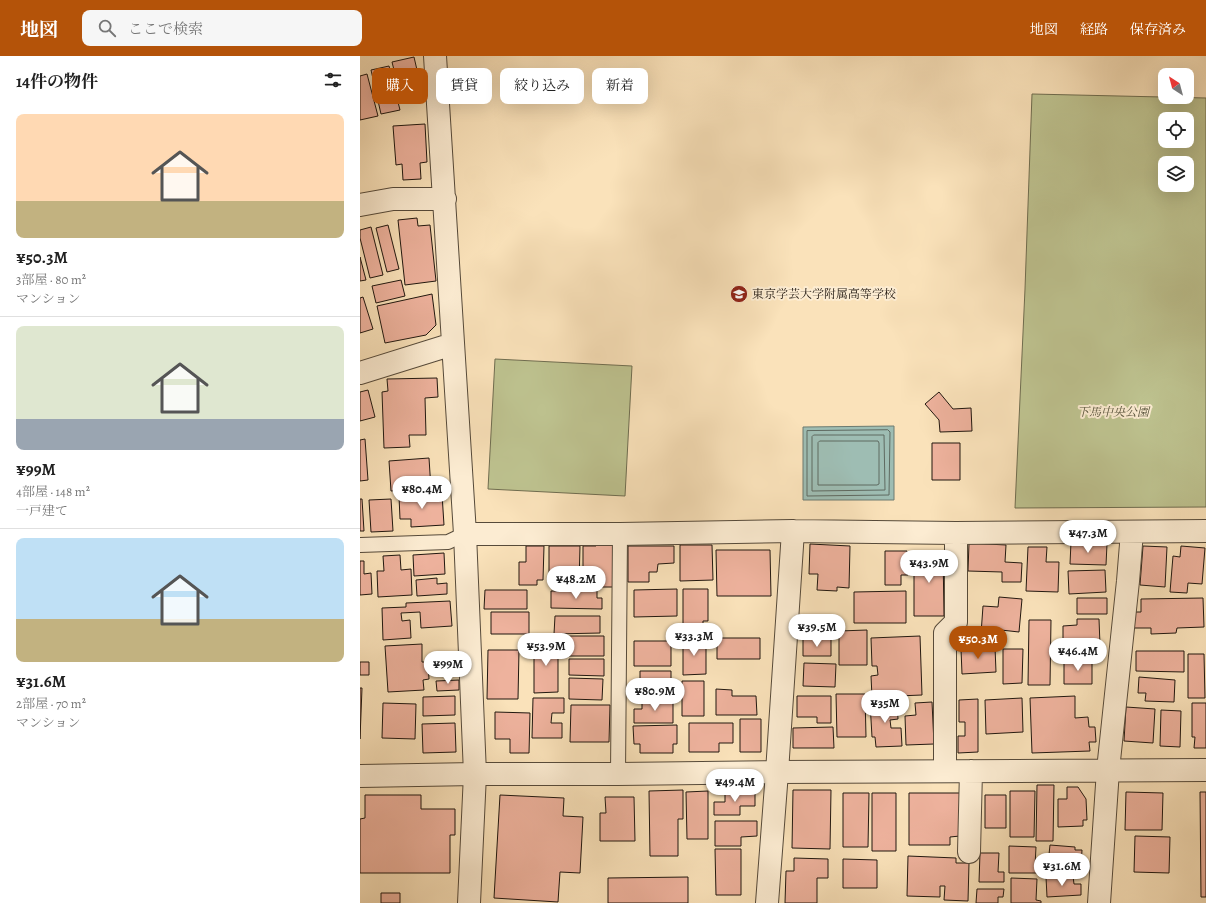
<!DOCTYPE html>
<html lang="ja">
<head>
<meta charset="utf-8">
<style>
  :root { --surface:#fff; --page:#f6f6f6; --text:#222; --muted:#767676; --line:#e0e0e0; --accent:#b45309 }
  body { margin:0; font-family:Alegreya,"Noto Serif JP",serif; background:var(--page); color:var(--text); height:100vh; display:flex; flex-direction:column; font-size:15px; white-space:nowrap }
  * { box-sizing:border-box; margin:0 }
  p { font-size:13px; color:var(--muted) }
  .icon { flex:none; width:22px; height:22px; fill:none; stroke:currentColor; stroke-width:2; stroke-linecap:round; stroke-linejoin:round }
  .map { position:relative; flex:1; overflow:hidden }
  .details { display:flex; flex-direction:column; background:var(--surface); width:360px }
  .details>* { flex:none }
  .banner { position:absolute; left:12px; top:12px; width:380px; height:36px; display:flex; gap:8px }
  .needle { width:26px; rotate:324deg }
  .buttons { position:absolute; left:798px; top:12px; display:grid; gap:8px }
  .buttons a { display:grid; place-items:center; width:36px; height:36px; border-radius:8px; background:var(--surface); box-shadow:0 4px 16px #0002; font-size:20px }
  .price { position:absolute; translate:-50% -34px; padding:0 9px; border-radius:14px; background:#fff; color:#222; font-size:13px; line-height:26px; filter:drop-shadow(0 1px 2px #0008) }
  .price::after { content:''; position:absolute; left:50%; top:24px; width:12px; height:9px; margin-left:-6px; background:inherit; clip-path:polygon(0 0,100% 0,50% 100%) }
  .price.on { background:var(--accent); color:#fff }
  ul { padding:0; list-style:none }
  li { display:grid; align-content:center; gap:8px; height:212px; padding:0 16px }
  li+li { border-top:1px solid var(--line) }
  li span { display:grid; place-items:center; height:124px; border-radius:8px; color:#555 }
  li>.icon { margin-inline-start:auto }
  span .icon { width:72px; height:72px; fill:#fffc; stroke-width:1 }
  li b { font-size:17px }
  h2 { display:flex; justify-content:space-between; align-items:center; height:48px; padding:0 16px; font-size:17px }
  .chip { padding:0 14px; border-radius:8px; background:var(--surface); box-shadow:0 4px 16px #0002; font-size:14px; line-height:36px }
  .chip.on { background:var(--accent); color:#fff }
  header { display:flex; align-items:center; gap:24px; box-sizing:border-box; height:56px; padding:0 20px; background:var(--accent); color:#fff }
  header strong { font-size:19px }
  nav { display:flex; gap:22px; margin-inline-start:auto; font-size:14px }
  .search { width:280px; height:36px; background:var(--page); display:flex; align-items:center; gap:10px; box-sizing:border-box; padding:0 14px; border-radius:8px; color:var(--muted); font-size:15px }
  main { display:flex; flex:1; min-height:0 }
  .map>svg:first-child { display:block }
</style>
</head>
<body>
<header>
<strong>地図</strong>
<div class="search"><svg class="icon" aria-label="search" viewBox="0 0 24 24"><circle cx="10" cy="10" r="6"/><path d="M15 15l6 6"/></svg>ここで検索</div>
<nav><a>地図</a><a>経路</a><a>保存済み</a></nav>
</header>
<main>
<section class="details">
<h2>14件の物件<svg class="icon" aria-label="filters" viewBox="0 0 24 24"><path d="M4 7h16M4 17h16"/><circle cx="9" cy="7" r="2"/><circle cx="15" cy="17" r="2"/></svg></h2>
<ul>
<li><span style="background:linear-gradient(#ffd9b3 70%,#c2b280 0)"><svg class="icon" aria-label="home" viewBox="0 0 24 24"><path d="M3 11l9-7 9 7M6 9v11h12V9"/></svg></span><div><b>¥50.3M</b><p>3部屋 · 80 m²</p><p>マンション</p></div></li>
<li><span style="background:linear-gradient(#dfe7d0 75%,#9aa5b1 0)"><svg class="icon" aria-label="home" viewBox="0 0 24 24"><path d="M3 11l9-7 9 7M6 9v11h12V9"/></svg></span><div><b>¥99M</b><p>4部屋 · 148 m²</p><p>一戸建て</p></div></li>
<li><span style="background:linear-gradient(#bfe0f5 65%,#c2b280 0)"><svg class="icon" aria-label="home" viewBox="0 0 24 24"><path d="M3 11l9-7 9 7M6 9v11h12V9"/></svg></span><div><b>¥31.6M</b><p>2部屋 · 70 m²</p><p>マンション</p></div></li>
</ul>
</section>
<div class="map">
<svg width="846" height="847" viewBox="0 0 846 847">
  <rect width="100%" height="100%" fill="#fae2ba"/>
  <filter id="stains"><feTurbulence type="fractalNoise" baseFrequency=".005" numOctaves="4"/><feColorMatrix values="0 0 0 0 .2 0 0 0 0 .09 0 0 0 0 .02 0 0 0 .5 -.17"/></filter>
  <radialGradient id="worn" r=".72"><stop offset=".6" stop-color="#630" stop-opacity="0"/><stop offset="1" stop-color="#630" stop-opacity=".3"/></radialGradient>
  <path fill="#bec390" stroke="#6f6d50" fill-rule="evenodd" d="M672,38L846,42V451L655,452L665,233ZM805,63H827V85H805ZM805,107H827V129H805Z
    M135,303L272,310L265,440L128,433Z"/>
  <path fill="#9ebdb3" stroke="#6c7b71" d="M534,370V444H443V371Z"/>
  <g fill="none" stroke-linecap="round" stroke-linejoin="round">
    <path stroke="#5f6a61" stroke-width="1" d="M528,374L530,376L529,439L447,440V375Z
      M454,379H524L525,434L452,435V381Z
      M460,385H518L519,387V428L517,429H458V387Z"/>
  </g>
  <path fill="#eeb29d" stroke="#20170f" d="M54,1L63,40L42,46L32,6Z
    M29,10L40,54L21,58L11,14Z
    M7,18L18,60L0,64V20Z
    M65,68L67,106L60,107L61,123L43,124L42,108L36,109L33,70Z
    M57,162L58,170L70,169L76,225L45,229L38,164Z
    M28,169L39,213L27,216L16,172Z
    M11,171L23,219L10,222L0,182V174Z
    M0,201L6,224L0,225Z
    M41,224L45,240L16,247L12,230Z
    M72,238L76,269L66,279L25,287L17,250Z
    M3,241L13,273L0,277V242Z
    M77,322L78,341L65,342L66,379H49L50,391L24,392L22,336L28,335L27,323Z
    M8,334L15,361L0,365V336Z
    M579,336L593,353L611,352L612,375L580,376L579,364L565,348Z
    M5,383L8,424L0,425V384Z
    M572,387H600V424H572Z
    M69,402L71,433L31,435L29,405Z
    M82,438L84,469L51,471V463H40L39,440Z
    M0,443H2L4,475H0Z
    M31,443L33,475L11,476L9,444Z
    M711,486L747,488L746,509L710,508Z
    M609,487L646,489L645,506L662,507L661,526H642V516L608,515Z
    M450,488L490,490L489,532L477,531V535L457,534L458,518H449Z
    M236,489H255L254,531H236V524H223V490H236Z
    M320,489H352L353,524L320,525Z
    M166,490H184L183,524H177V529H159V506H166Z
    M189,490H220L219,528L189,527Z
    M268,490H314V507L298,508L297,516H289V526H268Z
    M783,490L807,491L805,531L780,529Z
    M821,490L845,492L842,528L828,527L827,537L810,536L813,500L820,501Z
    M668,491H687L686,506H699L698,536L666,535Z
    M356,494H410L411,540H357Z
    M525,495H547L548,519H541V529H525Z
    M554,496H583L584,560H554Z
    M84,497L85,518L54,520L53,499Z
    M40,499L41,514L51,513L52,539L18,541L17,515H24L23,500Z
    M0,505H4V518L11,517L12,538L0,539Z
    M745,514L746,536L709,538L708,515Z
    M77,522V528L87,527V538L57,540L56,524Z
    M317,533V560L274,561V534Z
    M323,533H348V565H343V574H323Z
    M125,534H167V553H124Z
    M191,535H237V542H242V553L191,552Z
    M546,535V567H494V536Z
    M639,541L662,543L659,576L641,574L640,579L621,578L623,550L638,551Z
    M717,542H747V558H717Z
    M843,542L844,571L817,572L816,577L791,578V572H774V556H781V543Z
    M90,545L92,570L61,572L60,556L41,557L42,565L50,564L51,582L23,584L22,552L46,551V547Z
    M131,556H169V578H131Z
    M195,560H240V577L194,578Z
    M717,563H739L740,589L703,590V570L717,569Z
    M669,564H691L690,629H668Z
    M507,574V609H479V575Z
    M208,580H244V600H207Z
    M560,580L562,639L512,641L511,620L518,619L517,610H512L511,582Z
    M357,582H400V603H357Z
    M346,583V618L323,619V584Z
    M443,583H471V600H443Z
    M174,584H188V589L198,590V636L174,637Z
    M274,585H311V610H274Z
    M62,588V606H68L69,623L63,624L64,634L28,636L25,590Z
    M635,591L636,616L602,618L601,593Z
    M643,593H663L662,627L643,628Z
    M128,594H159L158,643H127Z
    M776,595H824V616L776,615Z
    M828,598H844L845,642H828Z
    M209,603H244V620L209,619Z
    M704,604H732V628H704Z
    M0,606H9V619H0Z
    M444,607L476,608L475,631L443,630Z
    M280,615H311V635L280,636Z
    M779,621L815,624L814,646L785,645L786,637H778Z
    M209,622L243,623L242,644L209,643Z
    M99,624V634L77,635L76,625Z
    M322,625H344V660H322Z
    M0,632H2L0,683Z
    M356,633L372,634V640H396L397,659H356Z
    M476,638H505L506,681H477Z
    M95,640V659L63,660V641Z
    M437,640H471V667H457V661H437Z
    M715,640V662L728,661L729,671H735L736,686H729L730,695L672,697L670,642Z
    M173,642H204V657H192L191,667H202V682H172Z
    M662,642L663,676L626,678L625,644Z
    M618,643V696L598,697V680H605V666H599V644Z
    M282,644H313V667H274V653H282Z
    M537,645L538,663L530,664L531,672H541L542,690L516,691L515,681H512L510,646Z
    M572,646L574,688L546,689L545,660L556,659L555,647Z
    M23,647L56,648L55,683L22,682Z
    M832,647H846V692H834L835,681H832Z
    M211,649H250L249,686H210Z
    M766,651L795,653L793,687L764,685Z
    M801,654L821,655L820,691L800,690Z
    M135,656L170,657L169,697H150V683H135Z
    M380,663H401V696H380Z
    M95,667L96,696L63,697L62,668Z
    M329,667H373V687H359V696H329Z
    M317,669V688H313V697H280V688H274L273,670Z
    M473,671L474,692H433V672Z
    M677,729H694L693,785H676Z
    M707,731H718L726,743L727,764H723V770L698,771V743H707Z
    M323,734V763H318V800H290L289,735Z
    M433,734H471L470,793L432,792Z
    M348,735V783H327L326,736Z
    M365,735H395V750H380V759H354V746H365Z
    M650,735H675L674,781H650Z
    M766,736L803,737L802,774H765Z
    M840,736H846V841H841Z
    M483,737H509L508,791H483Z
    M512,737H536V795H512Z
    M549,737H601L600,780L590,781V789H549Z
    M5,739H61V753H95V779H90V817H0V763L5,762Z
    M140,739L204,742L203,760L223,761L220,817L200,816L198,846L134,842Z
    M625,739H646V772H625Z
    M245,741H274L275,785H240V757H246Z
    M355,765H397V780L381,781V790H355Z
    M775,780L810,781L809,817L774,816Z
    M690,789L715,791V794H722L721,810L688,808Z
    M649,790L676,791L675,810H682V817H649Z
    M355,793H381V839H356Z
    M620,797H639L638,816H644V826H619Z
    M548,800L596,802V807H609L608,845L584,844L585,830H580V841L547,840Z
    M434,802L468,803V822H457V847H425L426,815H434Z
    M483,803L517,804V832H483Z
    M713,820L714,828H721V839L687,841L686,821Z
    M328,821V847H248V822Z
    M651,822L677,823L676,844L681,845V847H651Z
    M617,833H644L643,841H638V847H616Z
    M21,837H40V847H21Z"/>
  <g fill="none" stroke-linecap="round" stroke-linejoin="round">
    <defs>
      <path id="lane" d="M0,489L88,486L105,478
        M258,718L260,478"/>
      <path id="street" d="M75,0L105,478L115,718L109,847
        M0,149L33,143H85
        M0,317L93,288
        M105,478H260L433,475L596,477L846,475
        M585,715V577L596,566V477
        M0,720L115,718H258L417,716L846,714
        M609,796L611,715
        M407,847L417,716L433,475
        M739,847L748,714L768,525L772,476"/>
    </defs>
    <use href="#lane" stroke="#564a3a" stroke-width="16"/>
    <use href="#street" stroke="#564a3a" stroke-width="24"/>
    <use href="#lane" stroke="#fcecd2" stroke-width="14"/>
    <use href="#street" stroke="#fcecd2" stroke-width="22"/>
  </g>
  <defs>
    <symbol id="school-disc" viewBox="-11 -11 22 22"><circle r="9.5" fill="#8f2418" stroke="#fcecd2"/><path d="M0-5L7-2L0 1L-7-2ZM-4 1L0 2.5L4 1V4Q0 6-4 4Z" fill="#fff"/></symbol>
  </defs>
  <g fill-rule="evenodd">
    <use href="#school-disc" x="369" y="228" width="20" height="20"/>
  </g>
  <g text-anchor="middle" stroke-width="4" stroke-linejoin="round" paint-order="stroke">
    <g font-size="12" fill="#20170f" stroke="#fcecd2" text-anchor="start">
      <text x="392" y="242">東京学芸大学附属高等学校</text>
    </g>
    <g font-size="12" font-style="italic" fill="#57533c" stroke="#fcecd2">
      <text x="753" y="360">下馬中央公園</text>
    </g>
  </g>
  <rect width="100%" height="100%" filter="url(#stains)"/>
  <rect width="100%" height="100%" fill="url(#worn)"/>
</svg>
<div class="buttons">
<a><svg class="needle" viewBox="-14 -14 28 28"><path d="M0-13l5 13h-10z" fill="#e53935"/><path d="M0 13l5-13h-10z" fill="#767676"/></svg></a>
<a><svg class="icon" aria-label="locate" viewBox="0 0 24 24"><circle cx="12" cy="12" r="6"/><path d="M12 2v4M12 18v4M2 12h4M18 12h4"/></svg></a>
<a><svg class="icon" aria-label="layers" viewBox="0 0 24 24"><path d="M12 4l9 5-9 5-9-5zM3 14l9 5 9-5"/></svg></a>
</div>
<b class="price" style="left:62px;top:454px">¥80.4M</b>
<b class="price" style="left:728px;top:498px">¥47.3M</b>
<b class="price" style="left:569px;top:528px">¥43.9M</b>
<b class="price" style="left:216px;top:544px">¥48.2M</b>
<b class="price" style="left:457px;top:592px">¥39.5M</b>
<b class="price" style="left:334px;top:601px">¥33.3M</b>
<b class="price on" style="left:618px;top:604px">¥50.3M</b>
<b class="price" style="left:186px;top:611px">¥53.9M</b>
<b class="price" style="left:718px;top:616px">¥46.4M</b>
<b class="price" style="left:88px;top:629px">¥99M</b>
<b class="price" style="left:295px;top:656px">¥80.9M</b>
<b class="price" style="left:525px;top:668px">¥35M</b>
<b class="price" style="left:375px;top:747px">¥49.4M</b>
<b class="price" style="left:702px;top:831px">¥31.6M</b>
<div class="banner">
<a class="chip on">購入</a>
<a class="chip">賃貸</a>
<a class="chip">絞り込み</a>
<a class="chip">新着</a>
</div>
</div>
</main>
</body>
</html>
